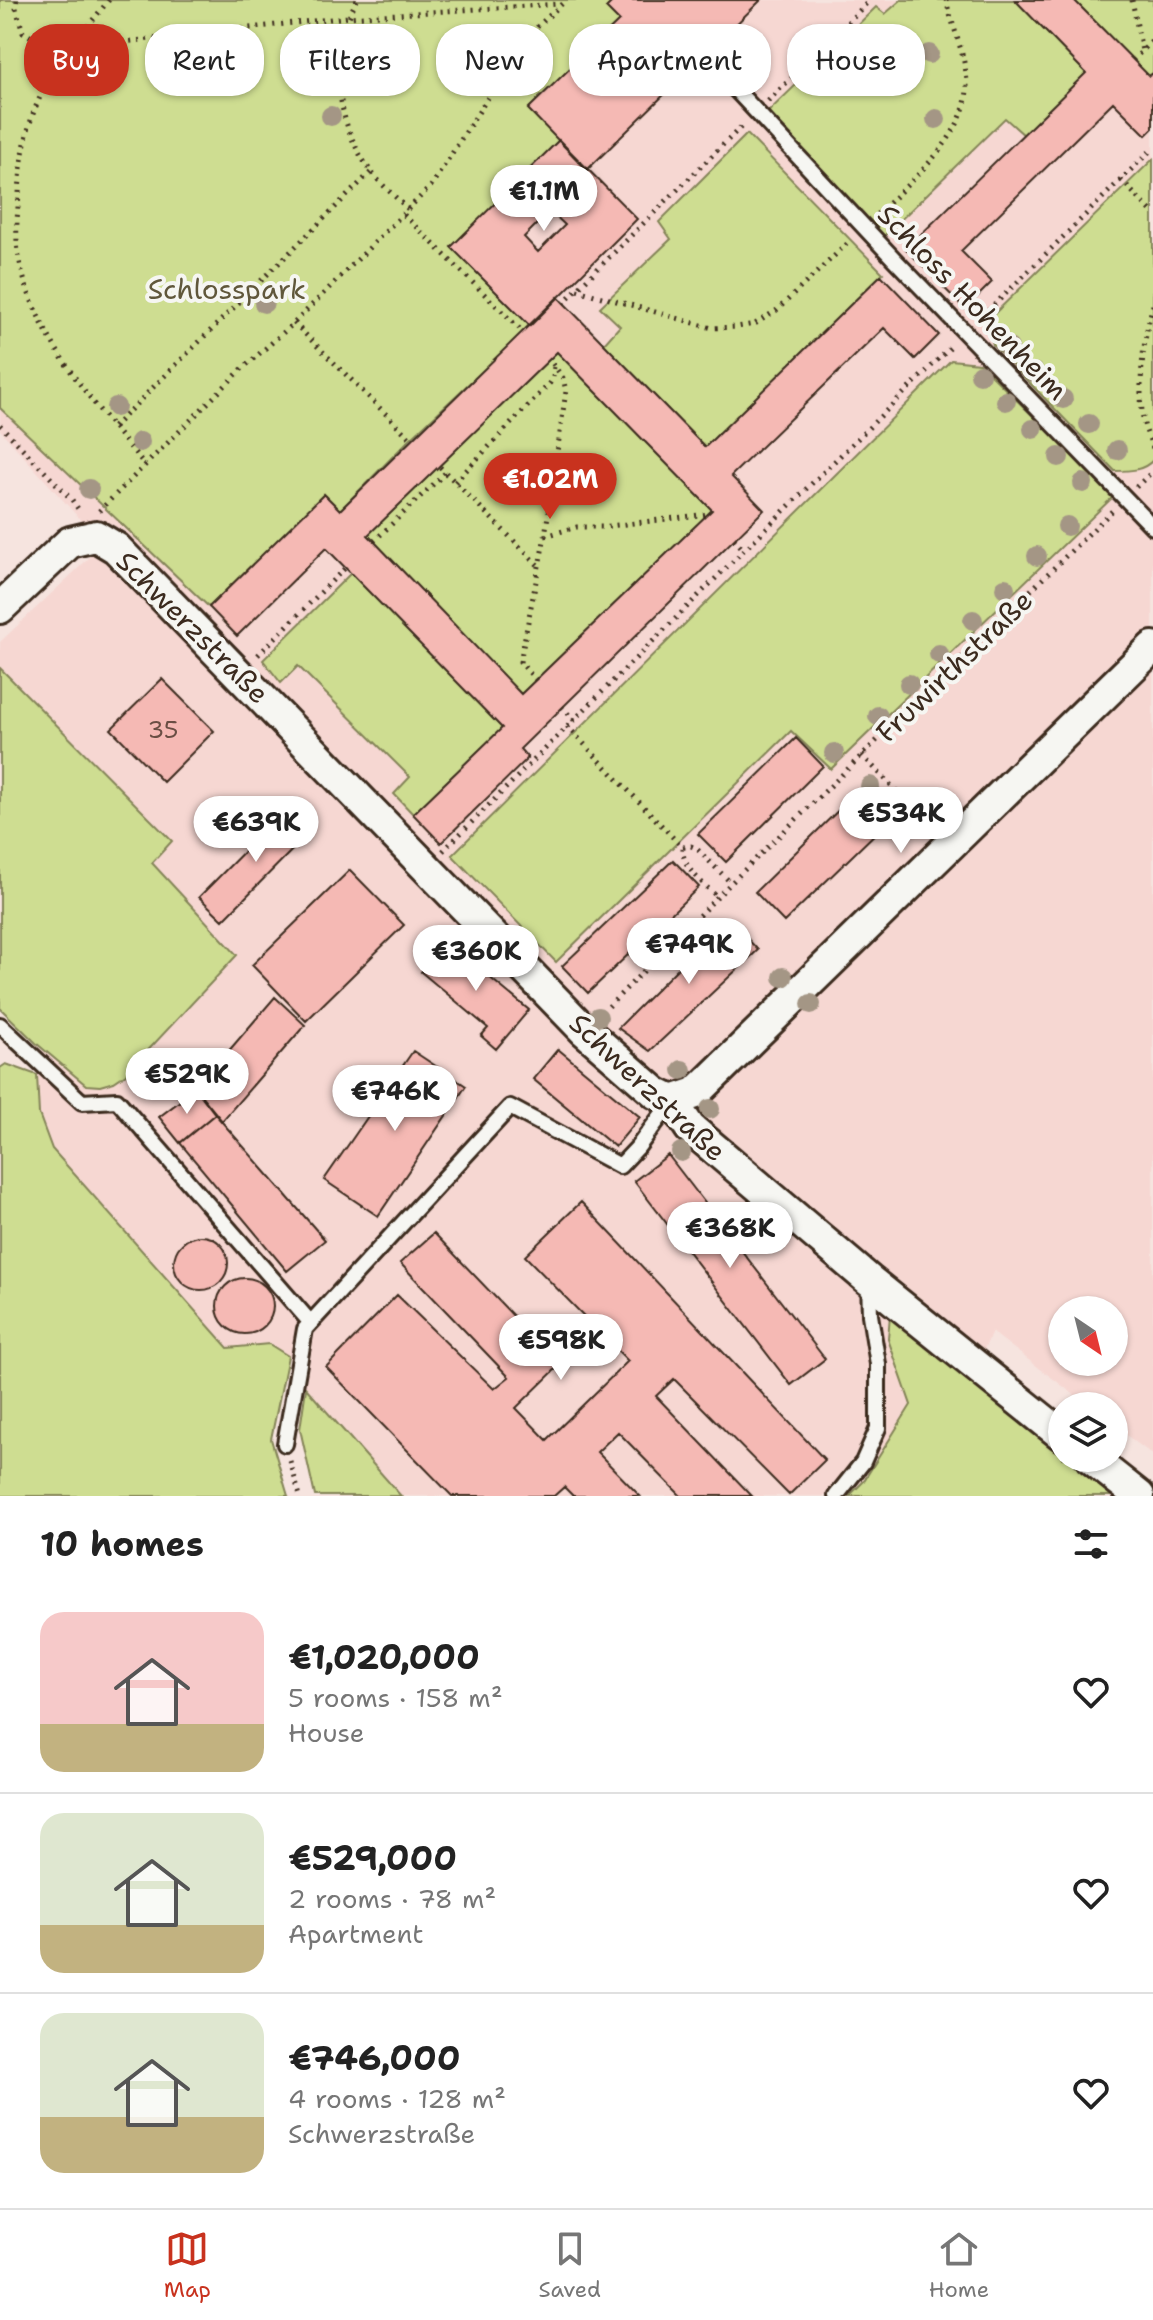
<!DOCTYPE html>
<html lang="en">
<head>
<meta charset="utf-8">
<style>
  :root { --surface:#fff; --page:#f2f2f2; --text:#222; --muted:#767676; --line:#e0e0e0; --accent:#c8321e }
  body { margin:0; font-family:"Shantell Sans",sans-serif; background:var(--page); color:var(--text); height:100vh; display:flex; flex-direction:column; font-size:30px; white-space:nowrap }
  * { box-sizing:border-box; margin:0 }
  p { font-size:26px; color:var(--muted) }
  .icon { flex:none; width:44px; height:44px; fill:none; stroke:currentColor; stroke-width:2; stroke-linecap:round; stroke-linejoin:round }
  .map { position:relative; height:1496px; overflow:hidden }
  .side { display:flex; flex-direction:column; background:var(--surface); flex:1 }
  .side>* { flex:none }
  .banner { position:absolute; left:24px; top:24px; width:1106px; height:72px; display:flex; gap:16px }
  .needle { width:52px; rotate:145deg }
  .buttons { position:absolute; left:1048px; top:1296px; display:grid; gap:16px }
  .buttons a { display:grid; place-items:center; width:80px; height:80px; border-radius:50%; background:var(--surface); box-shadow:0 2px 6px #0004; font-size:40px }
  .price { position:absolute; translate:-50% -68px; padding:0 18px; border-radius:28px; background:#fff; color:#222; font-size:26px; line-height:52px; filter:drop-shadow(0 2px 4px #0008) }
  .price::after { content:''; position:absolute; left:50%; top:48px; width:24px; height:18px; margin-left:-12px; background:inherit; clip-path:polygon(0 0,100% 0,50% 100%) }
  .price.active { background:var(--accent); color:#fff }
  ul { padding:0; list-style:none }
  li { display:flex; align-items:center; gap:24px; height:200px; padding:0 40px }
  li+li { border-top:2px solid var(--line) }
  li span { display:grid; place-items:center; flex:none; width:224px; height:160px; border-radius:24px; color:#555 }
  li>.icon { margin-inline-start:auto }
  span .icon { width:96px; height:96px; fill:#fffc; stroke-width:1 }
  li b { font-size:34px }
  h2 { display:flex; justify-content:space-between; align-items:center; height:96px; padding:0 40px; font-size:34px }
  .pill { padding:0 28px; border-radius:32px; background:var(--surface); box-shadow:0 2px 6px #0004; font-size:28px; line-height:72px }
  .pill.active { background:var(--accent); color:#fff }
  .tab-bar { display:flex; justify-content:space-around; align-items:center; height:112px; border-top:2px solid var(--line); background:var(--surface); font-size:22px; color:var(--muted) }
  .tab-bar a { display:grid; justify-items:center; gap:4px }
  .tab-bar .active { color:var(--accent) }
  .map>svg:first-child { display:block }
</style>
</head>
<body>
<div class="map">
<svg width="1153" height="1496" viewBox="0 0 1153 1496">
  <rect width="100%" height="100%" fill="#f6e4df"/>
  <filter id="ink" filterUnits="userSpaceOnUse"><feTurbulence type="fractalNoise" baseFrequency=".0125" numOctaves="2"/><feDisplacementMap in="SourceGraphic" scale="16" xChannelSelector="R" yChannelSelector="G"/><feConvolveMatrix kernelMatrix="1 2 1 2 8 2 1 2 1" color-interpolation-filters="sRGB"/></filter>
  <g filter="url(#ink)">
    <path fill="#f6d7d2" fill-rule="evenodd" d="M0,0H1153V1455L1114,1426V1406H1089L992,1332L943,1439L900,1496H401L306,1388L288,1356L269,1344L228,1348L52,1149L39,1114L36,1043L0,1008V642L88,559L96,537L0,430ZM1062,1310H1114V1362H1062Z"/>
    <path fill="#cedd91" stroke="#848458" stroke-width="2" d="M0,0H614L606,8L619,21L528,109L559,140L452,247L530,326L410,439L340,510L324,494L209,607L0,408Z
      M901,0H1015L1086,73L1024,135L1005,118L881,239L765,115L876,7L885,14Z
      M1074,0H1153V73L1149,76Z
      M747,134L883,273L705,447L604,344L620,326L600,307L671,239L659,222Z
      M1153,159V460C1143,471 1129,471 1115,471L993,345L990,331L993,315Z
      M557,352L712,510L521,694L368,535Z
      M951,360L979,363L1114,496L831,769L791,731L556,962L452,855Z
      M351,573L502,728L413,814L394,794L410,777L298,666L281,683L263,660Z
      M0,668L172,841L152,863L237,955L126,1074L114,1082L100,1086L86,1085L36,1043L0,1008Z
      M6,1064L37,1075L39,1114L52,1149L228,1348L269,1344L288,1356L271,1439L288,1496H0V1068Z
      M890,1315L1062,1449V1458H1074L1123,1496H849L863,1482L911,1405L888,1339Z
      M306,1388L401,1496H315L300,1429Z"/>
    <path fill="#f5b9b4" stroke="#3b2a1e" stroke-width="2" fill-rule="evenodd" d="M614,0H761L587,170L528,109L619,21L606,8Z
      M1015,0H1074L1149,76L1153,73V128L1146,135L1113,102L961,251L992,282L965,309L906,249L1086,73Z
      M559,140L637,219L530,326L451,247ZM550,211L565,225L538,252L524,237Z
      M881,275L939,335L915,359L884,328L731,476L764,510L520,749L528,758L441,843L413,814L502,728L326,548L237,636L209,607L324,494L340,510L558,297L705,447ZM557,352L712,510L521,694L368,535Z
      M162,679L214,731L163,782L111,729Z
      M796,738L823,766L726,862L698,834Z
      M854,795L884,825L784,922L755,892Z
      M288,807L312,830L223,920L199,897Z
      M673,860L699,887L588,993L562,966Z
      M350,870L404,925L306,1021L252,965Z
      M728,918L758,950L650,1051L618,1028Z
      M447,942L529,1010L496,1049L481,1036L488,1028L421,972Z
      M275,997L305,1025L222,1121L196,1089Z
      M558,1049L640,1117L615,1147L533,1079Z
      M413,1051L466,1086L378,1216L324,1180Z
      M196,1089L215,1114L180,1143L159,1117Z
      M215,1114L325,1240L287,1271L180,1143Z
      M668,1155L825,1359L791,1385L634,1181Z
      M581,1202L825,1460L789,1495L674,1379L656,1396L752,1496H681L618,1432L597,1452L640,1496H573L564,1487L554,1496H452L326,1367L397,1295L494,1389L509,1377L400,1263L434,1233L560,1365L516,1408L547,1440L628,1361L525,1256Z
      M174 1263a27 27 0 1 1 54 0a27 27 0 1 1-54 0Z
      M217 1306a28 28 0 1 1 56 0a28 28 0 1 1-56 0Z"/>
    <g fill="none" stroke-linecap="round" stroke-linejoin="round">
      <defs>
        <path id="lane" d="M707,59L894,259L1153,527
          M0,1025L82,1102L117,1100L310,1322
          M285,1444L305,1329L510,1107L620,1166L637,1148L672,1101
          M836,1496L863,1462L878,1428V1364L870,1315L869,1281"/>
        <path id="street" d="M0,608L70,542L96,536L116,548L585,1031L656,1093L672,1101L690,1128L869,1280L1062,1435
          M672,1101L696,1093L1153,647
          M1091,1458L1139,1496"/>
      </defs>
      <use href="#lane" stroke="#3b2a1e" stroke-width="20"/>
      <use href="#street" stroke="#3b2a1e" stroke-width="36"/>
      <path stroke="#3b2a1e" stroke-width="5" stroke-dasharray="2 6" stroke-linecap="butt" d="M17,0L16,8L23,32L42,43L70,48L348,17L560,4
        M109,0C85,30 59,59 42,93C26,125 21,158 19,193C18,209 16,226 17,242C24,325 93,403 145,465
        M357,0C328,52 334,121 370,170C380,184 396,197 409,210
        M1132,0L1142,51
        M1133,60L1153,40
        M768,101L870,0
        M1121,180L1153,213
        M877,214C911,180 968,136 967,85C967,60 952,25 946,0
        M404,215L524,333
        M577,290L712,328L737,327L755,324L777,310L850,241
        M563,303L744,124
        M1153,305C1143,338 1137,390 1144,424C1146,432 1150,440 1153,448
        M977,322L1153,148
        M294,323L412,440
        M0,425L72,500L81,513
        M113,427L371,172
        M440,467L539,566
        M455,482L550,383L553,378L554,365
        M1136,487L1153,471
        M99,511L242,369L294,323L431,186L521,46L538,26L566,0
        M545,536L577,527H602L708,514
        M734,539L744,550
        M374,541L445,473
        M258,655L345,568
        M536,680L520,662L545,536L566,391L563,378L550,360
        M562,707L574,720
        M567,726L683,848C681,868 705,884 717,897
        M862,755L932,828
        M683,847L691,846L696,848L731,883
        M443,851L744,550L953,345
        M603,1012L731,883L1112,511
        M290,1461L300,1496"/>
      <use href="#lane" stroke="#f6f6f2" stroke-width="14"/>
      <use href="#street" stroke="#f6f6f2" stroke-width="30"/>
    </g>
    <g fill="#a49685">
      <circle cx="929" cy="54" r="10"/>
      <circle cx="331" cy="116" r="10"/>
      <circle cx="936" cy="119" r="10"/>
      <circle cx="264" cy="303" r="10"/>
      <circle cx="1009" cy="348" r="10"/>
      <circle cx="1035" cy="373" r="10"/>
      <circle cx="980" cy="374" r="10"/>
      <circle cx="1063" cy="399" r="10"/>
      <circle cx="1006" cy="401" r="10"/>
      <circle cx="116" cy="407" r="10"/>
      <circle cx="1089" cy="424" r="10"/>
      <circle cx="1033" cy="429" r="10"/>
      <circle cx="140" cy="442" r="10"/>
      <circle cx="1117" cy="450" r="10"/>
      <circle cx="1059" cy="457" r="10"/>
      <circle cx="1083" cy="483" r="10"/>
      <circle cx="89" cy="489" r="10"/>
      <circle cx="1067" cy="526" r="10"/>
      <circle cx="1037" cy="556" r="10"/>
      <circle cx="1005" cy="588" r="10"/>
      <circle cx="973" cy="620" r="10"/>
      <circle cx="939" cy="654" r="10"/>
      <circle cx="909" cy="684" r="10"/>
      <circle cx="878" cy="716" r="10"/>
      <circle cx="834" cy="753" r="10"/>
      <circle cx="870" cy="786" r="10"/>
      <circle cx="783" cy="977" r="10"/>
      <circle cx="811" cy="1004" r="10"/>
      <circle cx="598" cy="1017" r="10"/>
      <circle cx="682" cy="1070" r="10"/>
      <circle cx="710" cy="1109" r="10"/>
      <circle cx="681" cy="1152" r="10"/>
    </g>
  </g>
  <g text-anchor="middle" stroke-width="8" stroke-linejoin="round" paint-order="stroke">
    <g font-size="24" fill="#6a4e44">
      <text x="163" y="738">35</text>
    </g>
    <g font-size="28" fill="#60573b" stroke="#f6f6f2">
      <text x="227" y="299">Schlosspark</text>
    </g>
    <g font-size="28" fill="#3b2a1e" stroke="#f6f6f2">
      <text transform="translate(973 302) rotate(46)" y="10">Schloss Hohenheim</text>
      <text transform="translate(193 627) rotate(45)" y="10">Schwerzstraße</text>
      <text transform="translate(954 666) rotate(-44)" y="10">Fruwirthstraße</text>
      <text transform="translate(648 1087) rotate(43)" y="10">Schwerzstraße</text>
    </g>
  </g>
</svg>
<div class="buttons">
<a><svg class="needle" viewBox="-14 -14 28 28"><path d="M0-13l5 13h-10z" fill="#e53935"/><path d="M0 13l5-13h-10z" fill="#767676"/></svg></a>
<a><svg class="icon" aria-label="layers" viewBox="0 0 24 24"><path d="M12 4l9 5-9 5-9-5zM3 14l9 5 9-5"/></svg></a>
</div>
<b class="price" style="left:544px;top:233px">€1.1M</b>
<b class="price active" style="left:550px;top:521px">€1.02M</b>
<b class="price" style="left:901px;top:855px">€534K</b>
<b class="price" style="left:256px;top:864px">€639K</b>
<b class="price" style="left:689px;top:986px">€749K</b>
<b class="price" style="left:476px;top:993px">€360K</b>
<b class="price" style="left:187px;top:1116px">€529K</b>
<b class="price" style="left:395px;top:1133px">€746K</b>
<b class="price" style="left:730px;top:1270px">€368K</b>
<b class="price" style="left:561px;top:1382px">€598K</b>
<div class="banner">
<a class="pill active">Buy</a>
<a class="pill">Rent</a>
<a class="pill">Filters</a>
<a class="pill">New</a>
<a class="pill">Apartment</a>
<a class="pill">House</a>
</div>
</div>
<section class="side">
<h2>10 homes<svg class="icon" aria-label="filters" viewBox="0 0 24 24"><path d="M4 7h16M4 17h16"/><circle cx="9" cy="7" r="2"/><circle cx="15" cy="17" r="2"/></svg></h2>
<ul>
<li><span style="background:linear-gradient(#f6c9c9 70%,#c2b280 0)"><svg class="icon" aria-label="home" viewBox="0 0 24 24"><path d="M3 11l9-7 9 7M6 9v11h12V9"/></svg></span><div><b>€1,020,000</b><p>5 rooms · 158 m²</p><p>House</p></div><svg class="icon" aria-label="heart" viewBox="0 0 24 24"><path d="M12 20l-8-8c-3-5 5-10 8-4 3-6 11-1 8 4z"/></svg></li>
<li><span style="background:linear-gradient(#dfe7d0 70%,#c2b280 0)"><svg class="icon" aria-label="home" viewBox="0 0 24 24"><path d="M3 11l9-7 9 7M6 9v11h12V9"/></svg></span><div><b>€529,000</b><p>2 rooms · 78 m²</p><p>Apartment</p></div><svg class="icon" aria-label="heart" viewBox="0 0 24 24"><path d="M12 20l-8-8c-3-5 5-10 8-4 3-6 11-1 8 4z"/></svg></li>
<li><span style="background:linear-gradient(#dfe7d0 65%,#c2b280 0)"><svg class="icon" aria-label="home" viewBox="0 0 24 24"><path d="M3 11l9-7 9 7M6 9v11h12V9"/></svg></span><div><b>€746,000</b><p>4 rooms · 128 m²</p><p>Schwerzstraße</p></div><svg class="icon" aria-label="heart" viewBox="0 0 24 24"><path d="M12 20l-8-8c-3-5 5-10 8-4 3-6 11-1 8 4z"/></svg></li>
</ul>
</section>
<nav class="tab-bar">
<a class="active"><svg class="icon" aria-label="map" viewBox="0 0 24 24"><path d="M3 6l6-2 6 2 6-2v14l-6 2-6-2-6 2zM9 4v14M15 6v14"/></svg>Map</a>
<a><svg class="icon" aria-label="saved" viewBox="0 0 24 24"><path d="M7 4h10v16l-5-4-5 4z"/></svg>Saved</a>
<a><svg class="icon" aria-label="home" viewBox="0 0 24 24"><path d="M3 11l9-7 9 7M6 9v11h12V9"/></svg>Home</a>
</nav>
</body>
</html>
